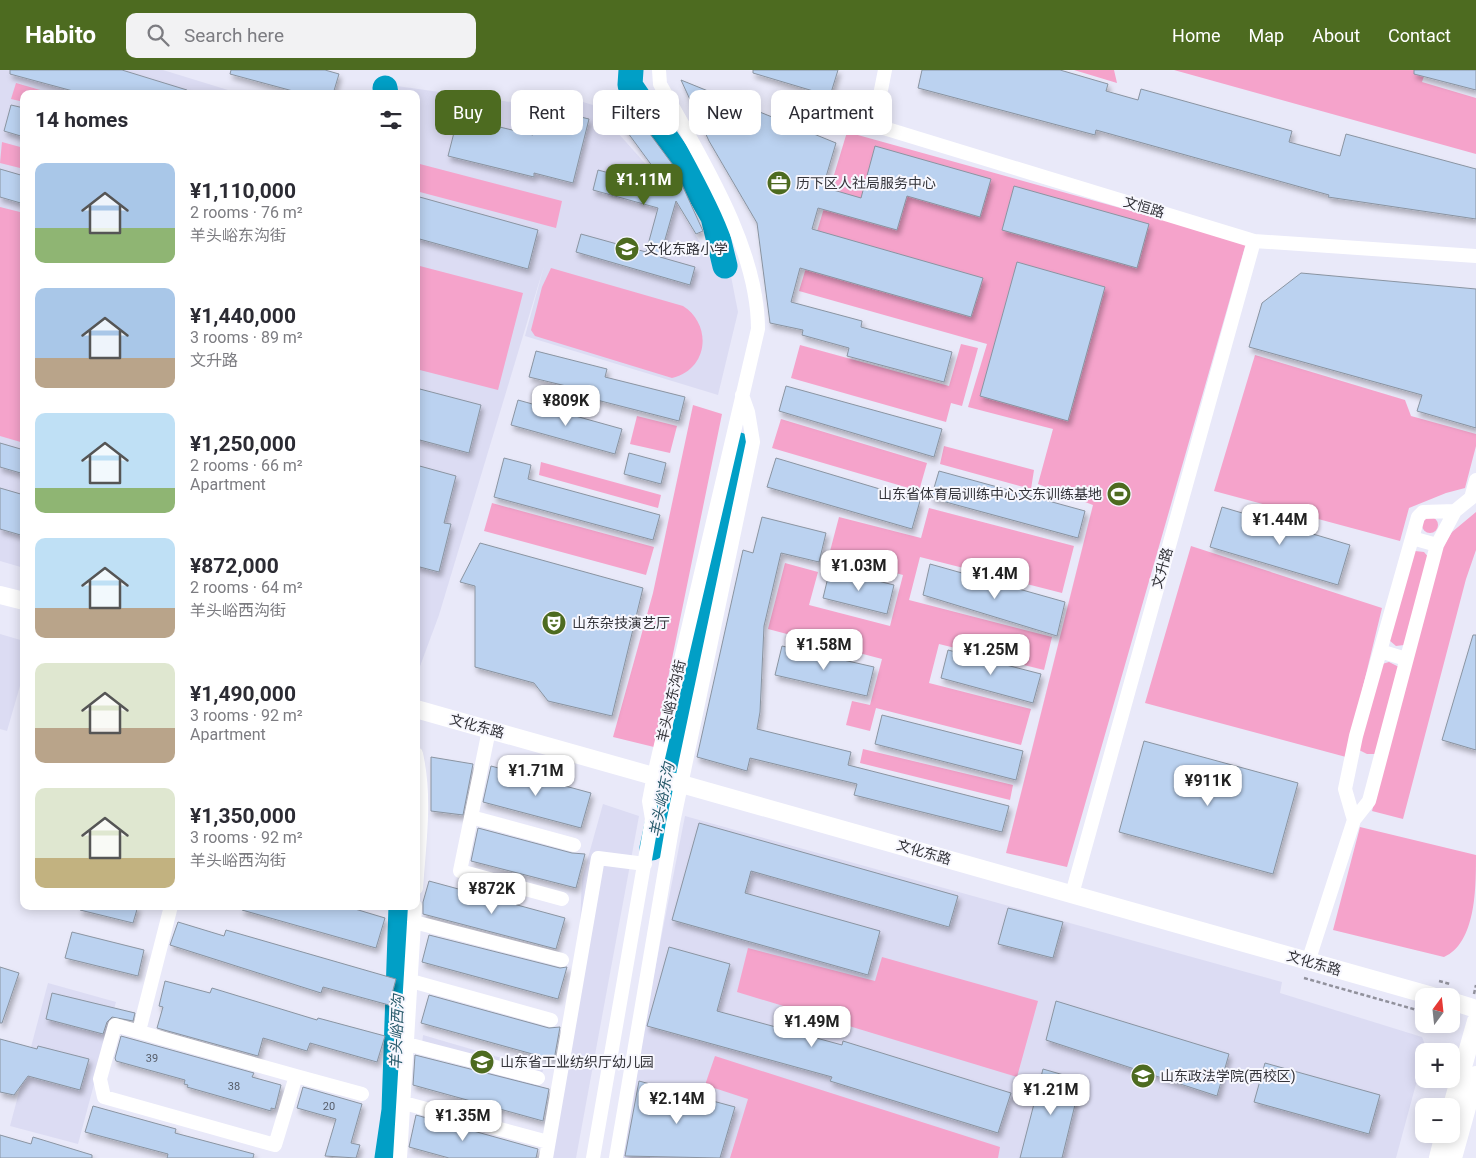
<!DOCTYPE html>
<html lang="en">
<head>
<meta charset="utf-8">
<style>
  :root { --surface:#fff; --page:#f2f2f3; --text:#2b2b33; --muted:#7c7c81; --accent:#4d6b20 }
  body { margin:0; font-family:Roboto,"Noto Sans SC",sans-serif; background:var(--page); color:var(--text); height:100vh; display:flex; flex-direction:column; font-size:19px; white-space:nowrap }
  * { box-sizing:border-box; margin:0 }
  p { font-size:16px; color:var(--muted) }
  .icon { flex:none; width:28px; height:28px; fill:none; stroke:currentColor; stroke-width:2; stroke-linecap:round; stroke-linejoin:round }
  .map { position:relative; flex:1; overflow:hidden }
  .details { position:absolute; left:20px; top:20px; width:400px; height:820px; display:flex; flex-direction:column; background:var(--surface); border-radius:10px; box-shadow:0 2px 12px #0003 }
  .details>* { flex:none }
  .banner { position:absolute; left:435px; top:20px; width:475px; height:45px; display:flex; gap:10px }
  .needle { width:32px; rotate:15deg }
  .tools { position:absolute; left:1415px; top:918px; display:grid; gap:10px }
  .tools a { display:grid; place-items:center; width:45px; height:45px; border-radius:10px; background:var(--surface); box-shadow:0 2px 12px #0003; font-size:25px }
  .price { position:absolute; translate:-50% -42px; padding:0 11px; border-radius:10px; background:#fff; color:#222; font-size:16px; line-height:32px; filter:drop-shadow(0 1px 2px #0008) }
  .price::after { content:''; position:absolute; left:50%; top:30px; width:15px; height:11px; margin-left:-8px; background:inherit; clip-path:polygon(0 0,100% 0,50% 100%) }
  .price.on { background:var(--accent); color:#fff }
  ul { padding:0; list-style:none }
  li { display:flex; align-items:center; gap:15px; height:125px; padding:0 15px }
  li span { display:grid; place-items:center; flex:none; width:140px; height:100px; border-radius:10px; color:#555 }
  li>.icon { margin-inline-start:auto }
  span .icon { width:60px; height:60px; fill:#fffc; stroke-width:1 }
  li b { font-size:21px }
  h2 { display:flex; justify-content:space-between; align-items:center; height:60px; padding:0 15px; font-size:21px }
  .chip { padding:0 18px; border-radius:10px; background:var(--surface); box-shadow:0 2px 12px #0003; font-size:18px; line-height:45px }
  .chip.on { background:var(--accent); color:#fff }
  header { display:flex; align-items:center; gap:30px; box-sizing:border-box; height:70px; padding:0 25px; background:var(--accent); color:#fff }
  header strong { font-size:24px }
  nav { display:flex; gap:28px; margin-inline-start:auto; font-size:18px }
  .search { width:350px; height:45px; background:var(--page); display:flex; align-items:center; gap:12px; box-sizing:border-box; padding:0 18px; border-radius:10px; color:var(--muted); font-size:19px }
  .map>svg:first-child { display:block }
</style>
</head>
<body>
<header>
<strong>Habito</strong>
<div class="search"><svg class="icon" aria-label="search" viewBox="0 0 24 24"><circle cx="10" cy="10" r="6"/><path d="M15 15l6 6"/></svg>Search here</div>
<nav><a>Home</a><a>Map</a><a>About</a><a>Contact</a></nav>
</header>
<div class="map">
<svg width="1476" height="1088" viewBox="0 0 1476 1088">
  <defs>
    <filter id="shadow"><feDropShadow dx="2.5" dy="4.5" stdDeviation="2.5" flood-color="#0004"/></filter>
  </defs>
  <rect width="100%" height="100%" fill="#e9e9f9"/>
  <path fill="#dcdcf3" d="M0,0H163L241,24H24V498L0,491Z
    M397,16L532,35L570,28L593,35L667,118L715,197L729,196L738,242L718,325L525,266L544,196L439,545L416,607V24H396Z
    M0,564L24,571V602L7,661L0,659Z
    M603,734L639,746L576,1088H542L580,854L582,809Z
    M685,746L1282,912L1280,923L1422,967L1426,977L1396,1088H618Z
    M48,913L116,932L78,1074L10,1056Z
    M423,965L543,1000L538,1018L421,984Z"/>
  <path fill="#f5a3cb" d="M1074,0H1114L1117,13Z
    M1174,0H1426L1422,12L1476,28V84Z
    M16,13L54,24H24V32L11,29Z
    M847,62L1246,173L1067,797L1006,783L1093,435L1038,414L1053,359L968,337L987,274L799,221Z
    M2,72L24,78V99L0,93Z
    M416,93L562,131L556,158L416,121Z
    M0,137L24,143V373L0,366Z
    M416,195L523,223L498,320L416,299Z
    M551,198L683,236C713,255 708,300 672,308L535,266L531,260L542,217Z
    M961,274L978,278L962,336L951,333L946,352L791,308L800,275L949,316Z
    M1255,285L1405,330L1411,346L1476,364V376L1465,418L1446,423L1409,438L1400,471L1214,421Z
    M693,335L722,344L654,677L613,667L653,523Z
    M637,346L677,356L670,383L630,374Z
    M781,349L927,393L919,421L772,378Z
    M944,376L1034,400L1031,419L940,394Z
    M541,392L661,425L658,438L539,405Z
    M492,433L654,477L646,505L484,461Z
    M929,438L1074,476L1062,523L920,487L909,530L1052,567L1044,600L939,574L929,613L1031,639L1021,675L876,638L870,661L846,655L852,631L870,635L882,589L768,559L785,493L818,502L809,535L890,556L903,505L829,485L839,447L921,468Z
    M1476,442V480L1466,509L1403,749L1372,741L1440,482L1452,462Z
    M1422 455a8 8 0 1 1 16 0a8 8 0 1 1-16 0Z
    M1191,476L1382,538L1346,687L1145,633Z
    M1415,481L1424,482L1429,488L1404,575L1396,576L1389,570Z
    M1389,592L1399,597L1375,684H1367L1359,680L1382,594Z
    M863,679L1013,715L1010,730L860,693Z
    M1360,757L1476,785C1476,818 1476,873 1444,887L1333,860Z
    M748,878L875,911L882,887L1038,931L1017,1007L737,922Z
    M715,986L1000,1077L998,1088H730L748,1029L705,1015Z"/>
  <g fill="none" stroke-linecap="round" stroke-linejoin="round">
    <path stroke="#019fc6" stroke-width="25" d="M631,0L630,15L676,82L713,147L725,196
      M385,18L386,24
      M652,778L739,375
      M387,1088L394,1040L401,836"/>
  </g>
  <path fill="#bbd2f0" stroke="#8a94a1" filter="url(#shadow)" d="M10,0H122L187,20L186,24H84L10,4Z
    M231,0H325L339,4L333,24H304L230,4Z
    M753,0H838L830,26L753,3Z
    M922,0H1060L1108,14L1106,21L1138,30L1141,19L1292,61L1289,72L1340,86L1346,64L1476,99V149L1328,127L1329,125L1096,60L1095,65L918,18Z
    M1414,0H1476V20L1414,4Z
    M681,10L836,73L823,117L861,128L875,76L991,109L980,147L907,126L897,160L818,138L812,159L983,208L971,247L800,198L791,232L862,251L861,257L952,282L944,312L847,286L849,278L802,265L803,260L770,253L757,153L709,71Z
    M624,29L673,95L703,161L696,164L676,131L660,187L695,197L690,215L576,182L581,164L646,182L658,138L593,120L598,100L669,119L606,33Z
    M11,35L24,38V67L4,61Z
    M540,37L589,49L573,113L534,103V107L448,86L458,47L533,65Z
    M0,99L24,106V134L0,127Z
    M1014,116L1149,154L1137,198L1002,160Z
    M416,126L538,160L528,199L416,168Z
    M1017,192L1105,217L1068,351L980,326Z
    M1301,203L1476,219V358L1417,341L1422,325L1249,277L1262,233Z
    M536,281L607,299L605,307L685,327L679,351L593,329L595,323L529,307Z
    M786,316L942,359L934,387L779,341Z
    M416,318L481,335L469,383L416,369Z
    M518,330L622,359L615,384L511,355Z
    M0,373L24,380V404L0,397Z
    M629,383L666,393L661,414L624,404Z
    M504,388L531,395L528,409L660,445L653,470L494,427Z
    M776,388L920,431L912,459L767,417Z
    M416,395L456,406L444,453L451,454L439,502L416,496Z
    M939,401L1085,441L1078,468L931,428Z
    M0,418L24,425V466L0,459Z
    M1222,437L1350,475L1338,515L1210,477Z
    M762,447L826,463L819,492L781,483L764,556L760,642L757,659L851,682L848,695L1009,736L1002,762L854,725L857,714L750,688L747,701L697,687L743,480L753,483Z
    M480,473L643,518L612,646L548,631L534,613L475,597V516L460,512Z
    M930,494L1065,532L1057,566L923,525Z
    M830,499L894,515L887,544L823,528Z
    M1473,565H1476V680L1442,670Z
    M782,576L874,597L867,626L775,605Z
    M948,580L1041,604L1033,633L941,608Z
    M882,645L1023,681L1016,710L875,674Z
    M1144,671L1298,713L1273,804L1119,762Z
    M431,687L473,694L463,745L431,741Z
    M491,696L591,723L581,758L483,732Z
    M699,753L958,826L949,857L751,801L745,823L880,861L868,905L672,850Z
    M478,758L572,783L585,784L576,818L471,791Z
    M429,811L565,848L556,879L423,844V832Z
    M81,836H138L133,853L80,840Z
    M243,836H345L385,848L376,878L242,840Z
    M1008,838L1063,852L1053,888L998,874Z
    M178,852L224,866L226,860L396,909L389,935L323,917L321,923L170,875Z
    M72,862L144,880L138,906L65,888Z
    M429,865L560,898L567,897L558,929L422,892Z
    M669,877L730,894L717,941L842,975L843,971L1011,1023L998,1063L830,1011L832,1007L647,956Z
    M0,897L19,903L2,953H0Z
    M165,911L210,923L212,918L317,950L318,948L385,966L377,992L310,973L307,981L263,968L258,986L157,958L163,937L159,936Z
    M52,923L135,943L133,951L112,947L107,952L103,964L46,949Z
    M429,925L549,958L560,957L554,990L421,953Z
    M1056,931L1229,984L1217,1026L1046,970Z
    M121,966L254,1003L252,1007L281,1015L275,1039L271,1038V1041L187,1017L188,1015L184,1014L185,1010L116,991L115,988Z
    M0,969L37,979L38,976L89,989L80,1020L28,1006L14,1025L0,1022Z
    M415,985L549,1019L543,1051L413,1015Z
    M1265,993L1380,1025L1369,1064L1254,1032Z
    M1043,999L1081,1010L1062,1088H1020Z
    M639,1011L735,1037L720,1088L625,1086Z
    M303,1017L362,1034L351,1073L360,1075L356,1088L325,1086L336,1049L297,1038Z
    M93,1036L176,1059L175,1063L254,1084L253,1088H167L168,1084L85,1062Z
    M416,1045L538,1079L536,1088H449L409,1077Z
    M0,1065L31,1074L33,1067L92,1085V1088H0Z"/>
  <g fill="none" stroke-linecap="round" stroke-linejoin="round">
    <path stroke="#91919c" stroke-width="2.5" stroke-dasharray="4 2.5" stroke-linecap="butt" d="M1304,908L1424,942
      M1439,911L1450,914
      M1474,924L1476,915
      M1451,951L1459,953"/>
    <path stroke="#fff" stroke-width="14" d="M885,0L874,55L1254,171L1476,186
      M1412,468L1437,475
      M1380,581L1406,589
      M489,660L460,801L562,829
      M416,684C426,728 419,774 416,818
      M471,747L574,775
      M1354,750L1345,719L1356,666L1418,447L1423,442L1455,441
      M1072,824L1254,171
      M414,852L562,890
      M1308,892L1354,750L1369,731L1437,475L1455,441L1471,428L1476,410
      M411,911L551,950
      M115,955L296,1006L275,1075L104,1027L100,1009Z
      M139,961L171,836
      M407,974L538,1008
      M296,1006L362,1024
      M404,1033L548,1072
      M400,1088L415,836
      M546,1088L598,788L645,794
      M593,1088L652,749L649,731L654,705L758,259C758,176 699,85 660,14L659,0
      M616,1088L673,753L753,372L748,342L742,325"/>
    <path stroke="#fff" stroke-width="18" d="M0,525L24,531
      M416,639L1432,926
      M1451,931L1476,939
      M1451,1039L1476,951
      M1438,1088L1444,1064
      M1453,1088L1476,1005"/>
  </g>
  <defs>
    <symbol id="office-disc" viewBox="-11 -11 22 22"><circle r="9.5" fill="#4d6b20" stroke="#f7f7fe"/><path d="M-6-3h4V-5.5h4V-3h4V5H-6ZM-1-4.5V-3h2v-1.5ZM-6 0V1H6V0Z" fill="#fff"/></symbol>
    <symbol id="school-disc" viewBox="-11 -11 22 22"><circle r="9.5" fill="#4d6b20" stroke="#f7f7fe"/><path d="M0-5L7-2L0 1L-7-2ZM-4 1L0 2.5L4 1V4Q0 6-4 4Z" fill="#fff"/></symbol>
    <symbol id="stadium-disc" viewBox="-11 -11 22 22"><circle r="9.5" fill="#4d6b20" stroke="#f7f7fe"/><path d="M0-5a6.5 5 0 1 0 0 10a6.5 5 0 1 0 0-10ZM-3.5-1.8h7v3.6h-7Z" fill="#fff"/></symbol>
    <symbol id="theatre-disc" viewBox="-11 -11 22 22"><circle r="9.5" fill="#4d6b20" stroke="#f7f7fe"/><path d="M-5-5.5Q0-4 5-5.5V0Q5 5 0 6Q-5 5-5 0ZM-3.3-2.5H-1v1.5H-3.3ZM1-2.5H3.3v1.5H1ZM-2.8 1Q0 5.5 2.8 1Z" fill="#fff"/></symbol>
    <symbol id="university-disc" viewBox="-11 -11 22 22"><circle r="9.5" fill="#4d6b20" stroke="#f7f7fe"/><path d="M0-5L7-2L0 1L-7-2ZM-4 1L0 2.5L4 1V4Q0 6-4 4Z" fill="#fff"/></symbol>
  </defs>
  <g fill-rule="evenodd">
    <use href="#office-disc" x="765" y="99" width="28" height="28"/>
    <use href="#school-disc" x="613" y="165" width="28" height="28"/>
    <use href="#stadium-disc" x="1105" y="410" width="28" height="28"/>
    <use href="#theatre-disc" x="540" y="539" width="28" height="28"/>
    <use href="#school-disc" x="468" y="978" width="28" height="28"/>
    <use href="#university-disc" x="1129" y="992" width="28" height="28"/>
  </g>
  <g text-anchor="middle" stroke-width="4" stroke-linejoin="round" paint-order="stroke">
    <g font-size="11" fill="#565c68">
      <text x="152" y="992">39</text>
      <text x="234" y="1020">38</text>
      <text x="329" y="1040">20</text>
    </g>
    <g font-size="14" fill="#34343a" stroke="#f7f7fe" text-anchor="start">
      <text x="796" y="118">历下区人社局服务中心</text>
      <text x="644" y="184">文化东路小学</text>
      <text x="1102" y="429" text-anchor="end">山东省体育局训练中心文东训练基地</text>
      <text x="572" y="558">山东杂技演艺厅</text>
      <text x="500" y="997">山东省工业纺织厅幼儿园</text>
      <text x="1160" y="1011">山东政法学院(西校区)</text>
    </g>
    <g font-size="14" fill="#34343a" stroke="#f7f7fe">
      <text transform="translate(1144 137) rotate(17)" y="5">文恒路</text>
      <text transform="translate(1162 498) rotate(-74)" y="5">文升路</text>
      <text transform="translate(671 631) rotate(-77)" y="5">羊头峪东沟街</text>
      <text transform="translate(477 656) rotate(15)" y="5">文化东路</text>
      <text transform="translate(924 782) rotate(16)" y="5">文化东路</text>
      <text transform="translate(1314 893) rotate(16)" y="5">文化东路</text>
    </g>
    <g font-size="15" font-style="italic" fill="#27596a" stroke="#f7f7fe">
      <text transform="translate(662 730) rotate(-79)" y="5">羊头峪东沟</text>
      <text transform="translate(397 962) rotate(-88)" y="5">羊头峪西沟</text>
    </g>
  </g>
</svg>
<div class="tools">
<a><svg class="needle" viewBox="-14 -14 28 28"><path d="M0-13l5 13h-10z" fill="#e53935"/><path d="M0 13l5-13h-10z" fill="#7c7c81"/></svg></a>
<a>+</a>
<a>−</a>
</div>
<b class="price on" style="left:644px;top:136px">¥1.11M</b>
<b class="price" style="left:566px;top:357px">¥809K</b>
<b class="price" style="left:1280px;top:476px">¥1.44M</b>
<b class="price" style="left:859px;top:522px">¥1.03M</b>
<b class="price" style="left:995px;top:530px">¥1.4M</b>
<b class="price" style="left:824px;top:601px">¥1.58M</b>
<b class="price" style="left:991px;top:606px">¥1.25M</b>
<b class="price" style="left:536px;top:727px">¥1.71M</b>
<b class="price" style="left:1208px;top:737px">¥911K</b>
<b class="price" style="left:492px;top:845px">¥872K</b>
<b class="price" style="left:812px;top:978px">¥1.49M</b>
<b class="price" style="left:1051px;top:1046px">¥1.21M</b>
<b class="price" style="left:677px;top:1055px">¥2.14M</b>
<b class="price" style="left:463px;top:1072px">¥1.35M</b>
<div class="banner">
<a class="chip on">Buy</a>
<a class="chip">Rent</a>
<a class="chip">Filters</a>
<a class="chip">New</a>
<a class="chip">Apartment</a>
</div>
<section class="details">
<h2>14 homes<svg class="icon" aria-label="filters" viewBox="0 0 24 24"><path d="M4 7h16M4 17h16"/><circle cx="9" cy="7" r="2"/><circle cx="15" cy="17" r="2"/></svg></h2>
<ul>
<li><span style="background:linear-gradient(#a9c7e8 65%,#8fb573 0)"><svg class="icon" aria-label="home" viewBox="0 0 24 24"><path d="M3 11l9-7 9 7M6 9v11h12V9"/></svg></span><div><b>¥1,110,000</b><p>2 rooms · 76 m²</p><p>羊头峪东沟街</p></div></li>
<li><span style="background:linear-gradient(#a9c7e8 70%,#b9a48a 0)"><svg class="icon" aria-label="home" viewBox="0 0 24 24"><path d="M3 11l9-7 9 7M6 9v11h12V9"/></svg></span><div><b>¥1,440,000</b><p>3 rooms · 89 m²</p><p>文升路</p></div></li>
<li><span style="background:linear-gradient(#bfe0f5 75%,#8fb573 0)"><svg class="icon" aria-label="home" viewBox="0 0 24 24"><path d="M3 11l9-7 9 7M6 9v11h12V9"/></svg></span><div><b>¥1,250,000</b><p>2 rooms · 66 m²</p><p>Apartment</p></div></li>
<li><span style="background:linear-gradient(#bfe0f5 70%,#b9a48a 0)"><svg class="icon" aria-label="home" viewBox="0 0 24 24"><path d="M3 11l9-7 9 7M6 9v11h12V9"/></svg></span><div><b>¥872,000</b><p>2 rooms · 64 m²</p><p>羊头峪西沟街</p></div></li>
<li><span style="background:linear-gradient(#dfe7d0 65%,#b9a48a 0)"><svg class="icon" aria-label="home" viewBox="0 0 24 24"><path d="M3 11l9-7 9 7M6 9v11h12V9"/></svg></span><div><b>¥1,490,000</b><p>3 rooms · 92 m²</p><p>Apartment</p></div></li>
<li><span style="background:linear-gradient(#dfe7d0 70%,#c2b280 0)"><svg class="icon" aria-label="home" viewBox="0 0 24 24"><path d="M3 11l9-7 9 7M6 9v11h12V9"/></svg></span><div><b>¥1,350,000</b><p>3 rooms · 92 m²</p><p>羊头峪西沟街</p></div></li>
</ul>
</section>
</div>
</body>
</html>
